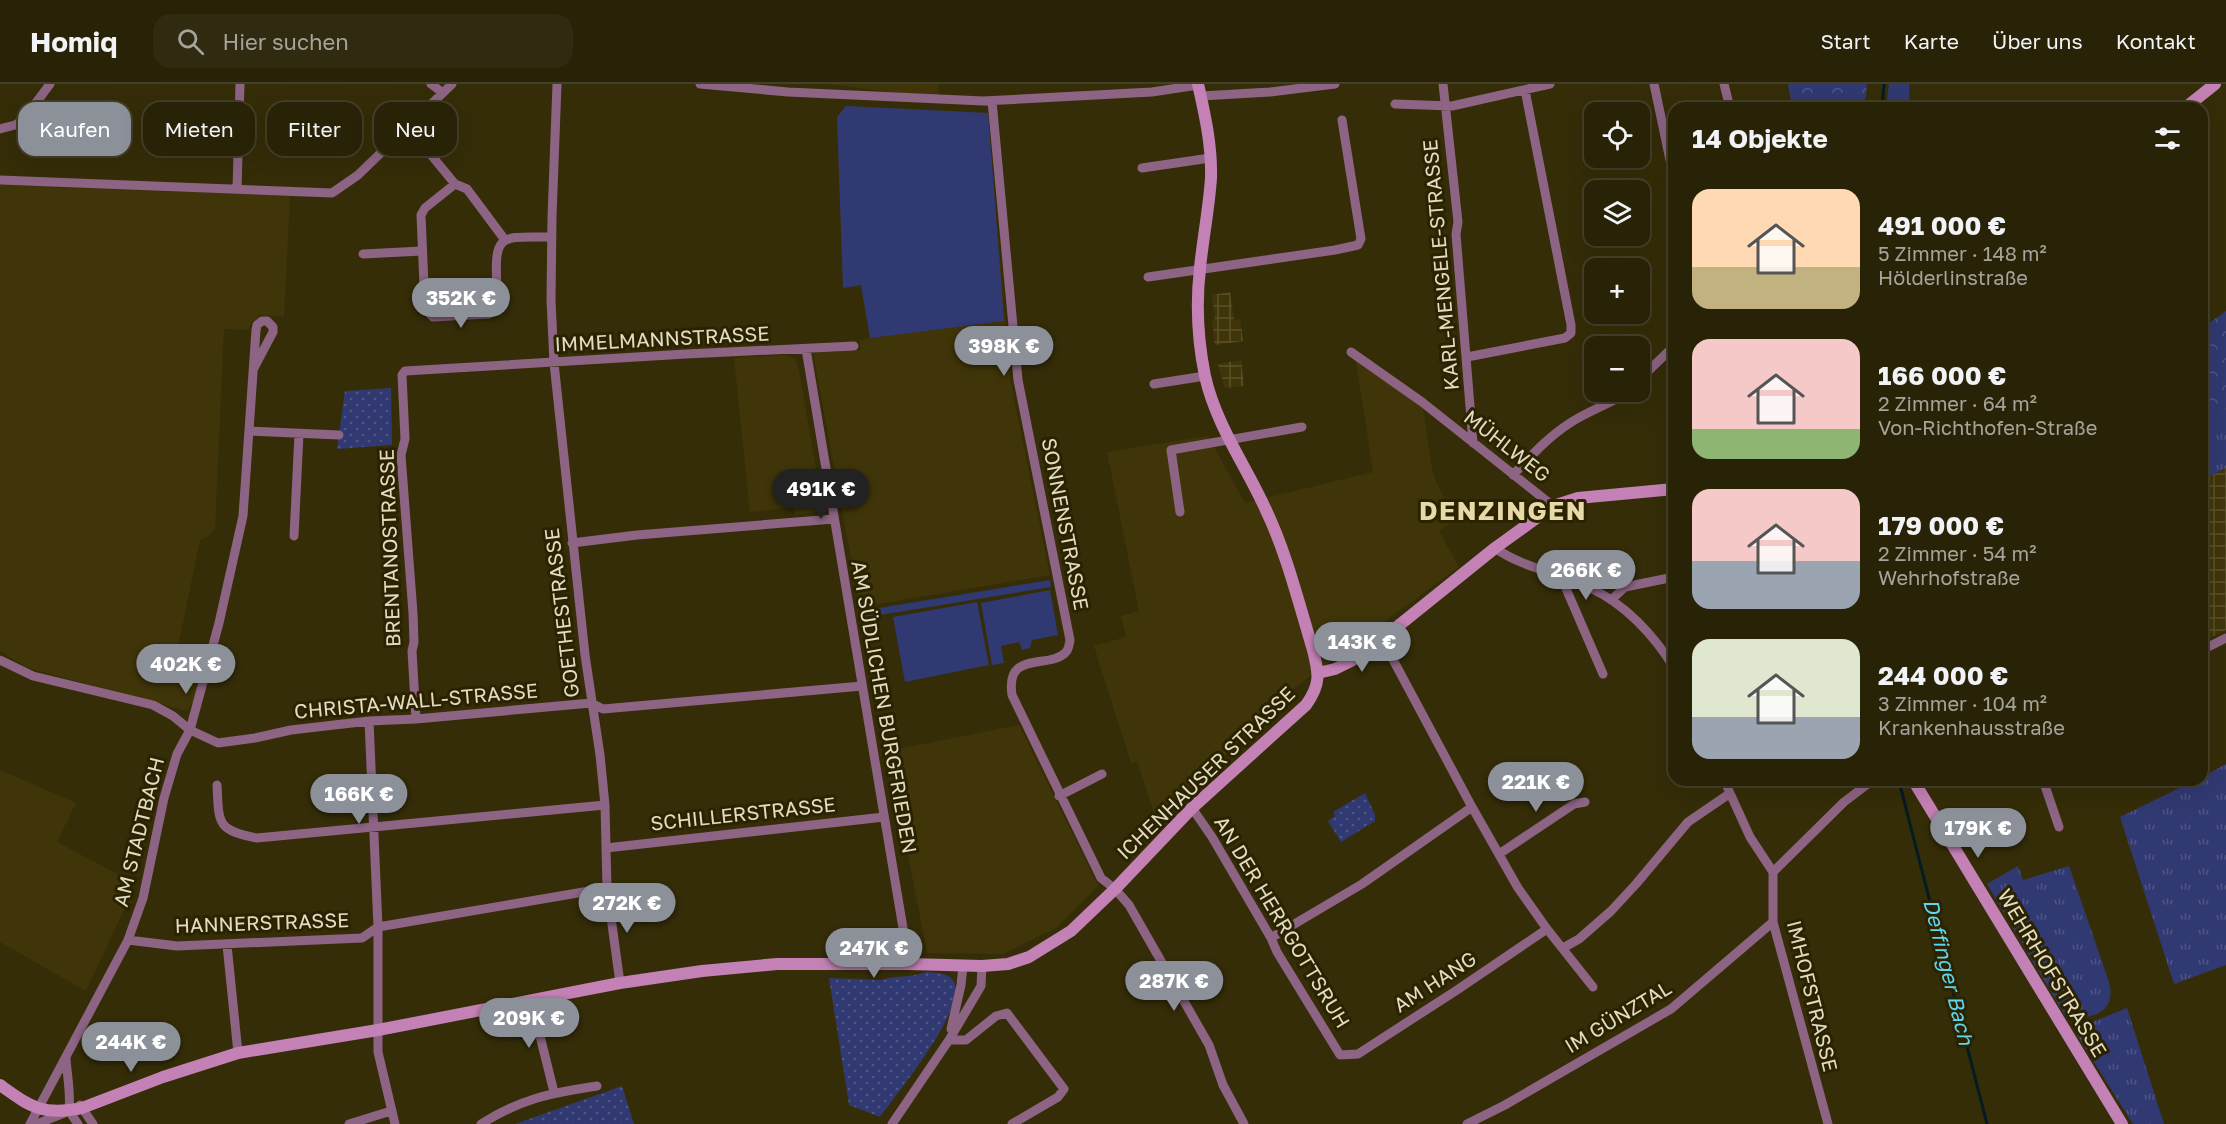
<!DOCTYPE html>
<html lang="de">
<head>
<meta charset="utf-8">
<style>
  :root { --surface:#282206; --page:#302a10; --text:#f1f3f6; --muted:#a5a49b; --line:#443f28; --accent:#8c9099 }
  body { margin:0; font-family:"Golos Text",sans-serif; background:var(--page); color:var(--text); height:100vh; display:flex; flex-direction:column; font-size:22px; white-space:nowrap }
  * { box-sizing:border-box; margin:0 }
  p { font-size:20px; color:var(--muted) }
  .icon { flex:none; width:33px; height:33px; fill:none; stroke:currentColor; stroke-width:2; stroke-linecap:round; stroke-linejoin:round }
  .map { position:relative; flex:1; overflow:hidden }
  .details { position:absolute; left:1668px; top:18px; width:540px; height:684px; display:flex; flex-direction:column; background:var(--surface); border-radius:18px; box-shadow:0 6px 24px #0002,0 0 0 2px var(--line) }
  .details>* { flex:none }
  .banner { position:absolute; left:18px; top:18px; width:570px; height:54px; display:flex; gap:12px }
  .tools { position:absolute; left:1584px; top:18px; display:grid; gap:12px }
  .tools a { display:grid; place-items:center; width:66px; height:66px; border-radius:12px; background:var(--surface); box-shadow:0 6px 24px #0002,0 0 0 2px var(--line); font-size:30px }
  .price { position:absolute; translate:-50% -51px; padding:0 14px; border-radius:21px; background:var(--accent); color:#fff; font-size:20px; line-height:39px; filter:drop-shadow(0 2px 3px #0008) }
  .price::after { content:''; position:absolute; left:50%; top:36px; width:18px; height:14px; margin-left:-9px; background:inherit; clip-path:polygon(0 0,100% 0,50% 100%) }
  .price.selected { background:#222; color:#fff }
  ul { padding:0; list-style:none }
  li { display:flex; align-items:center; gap:18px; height:150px; padding:0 24px }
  li span { display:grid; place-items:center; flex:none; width:168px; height:120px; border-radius:18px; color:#555 }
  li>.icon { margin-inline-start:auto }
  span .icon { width:72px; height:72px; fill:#fffc; stroke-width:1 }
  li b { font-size:26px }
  h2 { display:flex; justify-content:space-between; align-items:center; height:72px; padding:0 24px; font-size:26px }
  .chip { padding:0 21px; border-radius:18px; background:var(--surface); box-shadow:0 6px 24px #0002,0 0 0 2px var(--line); font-size:21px; line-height:54px }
  .chip.selected { background:var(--accent); color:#fff }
  header { display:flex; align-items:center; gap:36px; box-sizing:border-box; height:84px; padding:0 30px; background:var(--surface); border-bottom:2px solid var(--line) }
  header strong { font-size:28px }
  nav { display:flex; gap:33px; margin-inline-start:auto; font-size:21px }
  .search { width:420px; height:54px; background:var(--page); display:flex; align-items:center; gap:15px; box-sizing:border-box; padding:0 21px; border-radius:18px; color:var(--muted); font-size:22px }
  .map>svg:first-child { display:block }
</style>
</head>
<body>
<header>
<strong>Homiq</strong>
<div class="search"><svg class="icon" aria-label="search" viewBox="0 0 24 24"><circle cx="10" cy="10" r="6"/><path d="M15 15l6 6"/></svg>Hier suchen</div>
<nav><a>Start</a><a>Karte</a><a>Über uns</a><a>Kontakt</a></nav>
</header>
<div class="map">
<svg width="2226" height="1040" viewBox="0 0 2226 1040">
  <defs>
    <pattern id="industrial-grid" width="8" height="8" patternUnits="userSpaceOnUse" patternTransform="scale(1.5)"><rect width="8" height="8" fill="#403509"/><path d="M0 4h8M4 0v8" fill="none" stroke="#5b522b"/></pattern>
    <pattern id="grass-tufts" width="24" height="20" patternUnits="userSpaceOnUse" patternTransform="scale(1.5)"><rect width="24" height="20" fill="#313972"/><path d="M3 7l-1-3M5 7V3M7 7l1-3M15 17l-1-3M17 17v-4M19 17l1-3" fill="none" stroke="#4f5584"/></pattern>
    <pattern id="forest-crowns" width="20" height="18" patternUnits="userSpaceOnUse" patternTransform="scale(1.5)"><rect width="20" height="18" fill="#313972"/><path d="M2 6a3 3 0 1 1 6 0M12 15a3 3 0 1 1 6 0" fill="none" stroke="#4f5584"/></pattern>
    <pattern id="park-dots" width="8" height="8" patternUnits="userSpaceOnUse" patternTransform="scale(1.5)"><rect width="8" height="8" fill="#313972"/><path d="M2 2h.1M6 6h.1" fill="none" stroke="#4f5584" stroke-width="1.8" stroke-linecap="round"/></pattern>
  </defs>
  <rect width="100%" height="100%" fill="#352d08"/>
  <path fill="#403509" d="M827,0H938L939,14Z
    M846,22L988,29L1010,295L1050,491L860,523L813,269L861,266L860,256L870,254L861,201L843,204L837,33Z
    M0,101L290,112L284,233L260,231L252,238L248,246L224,245L215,445L207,453L200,456L177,568V573L202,578L194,618L187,627L39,587L26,583L0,567Z
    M785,271L795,275L799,286L822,420L818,428L795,431L794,423L750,428L734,274Z
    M1356,277L1389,298L1423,325L1433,390L1454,437L1439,447L1459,483L1294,604L1157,737L1137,677L1131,679L1094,562L1126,553L1121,532L1139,527L1107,368L1208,352L1245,419L1373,388Z
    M1019,641L1098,802L1056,844L1003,870L927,869L888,667Z
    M0,686L76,719L57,758L134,799L125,824L86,907L0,858Z"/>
  <path fill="url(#industrial-grid)" d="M1230,208L1234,236L1240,235L1243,257L1215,261L1212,236L1215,235L1212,211Z
    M1241,276L1244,302L1225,304L1218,280Z
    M2226,384V546L2202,558V396Z"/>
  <path fill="url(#grass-tufts)" d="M1889,0H1909L1910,24H1886Z
    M2226,324V384L2202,396V335Z
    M2226,680V881L2174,900L2120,733L2196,696H2202V693Z
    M2018,782L2023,796L2069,782L2109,898C2116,927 2097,932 2072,936L2066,933L1987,800Z
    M2127,924L2164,1040H2133L2077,951L2076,947L2080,943Z"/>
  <path fill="url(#forest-crowns)" d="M1788,0H1867L1866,12L1861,24H1792Z
    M2226,227V324L2202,335V244Z"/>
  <path fill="url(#park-dots)" d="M391,304L392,361L337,365L345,307Z
    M1365,709L1375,731V737L1341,758L1328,737L1335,732L1333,728Z
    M926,888C935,889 947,888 953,896C970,922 896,1010 880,1033L849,1021L829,894L881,896C896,891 912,894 926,888Z
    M622,1002L634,1040H515Z"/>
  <path fill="#313972" d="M846,22L988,29L1004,237L870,254L861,201L843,204L837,33Z
    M1050,496L1051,503L862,534L861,527Z
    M1050,506L1058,551L1032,556L1030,564L1022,566L1019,558L1001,562L1004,579L992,581L981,519Z
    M977,518L989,581L905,598L893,533Z"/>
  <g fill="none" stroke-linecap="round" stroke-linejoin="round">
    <path stroke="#041b21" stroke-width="3" d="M1882,24L1884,0
      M1900,701L1987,1040"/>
    <path stroke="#8d6484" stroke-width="9" d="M431,0L443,9
      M557,0L552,133L551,216L554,279L585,571L600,671L605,721L607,804L620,899
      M700,0L788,8L983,17L1152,8L1198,1
      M1443,0L1458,138L1456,150L1473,359
      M1654,0L1674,95
      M1724,0L1730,24
      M1201,12L1270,8L1335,0
      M992,17L1018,296L1070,556C1069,561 1069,566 1065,569C1049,585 1005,566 1012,611L1101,794L1115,805L1129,821L1209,961L1223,1001L1244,1040
      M1395,20L1452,22L1550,0
      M408,43L455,100L467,105L505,156
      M0,45L15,41L23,36L50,0
      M1142,84L1210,74
      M0,96L332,109L358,91L452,0
      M455,100L425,124L421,131L425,225L433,233L488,230L493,228C499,221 497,214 497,205C494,148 499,153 552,153
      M237,105L240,0
      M363,170L422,167
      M1148,193L1335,166L1358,161L1361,155L1342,36
      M806,265L909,880
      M1351,268L1422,318L1553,422
      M1467,273L1565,254L1571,249V241L1525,6
      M1640,295L1674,262
      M1154,300L1205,292
      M250,347L339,351
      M1513,391C1531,372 1548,353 1570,339C1588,327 1610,320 1628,308
      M1180,428L1171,366L1302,343
      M294,452L299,350
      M572,459L637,451L834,435
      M1495,464C1523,484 1559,489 1590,504C1624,519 1655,552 1674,584
      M1561,493L1603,590
      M1611,516L1625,503L1669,494
      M1382,555L1472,723L1518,804L1547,845L1593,903
      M2202,566L2226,554
      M0,576L33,592L153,621L173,632L190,646L218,659L255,654L291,646L369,637L416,635L591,619L603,625L862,602
      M416,635L412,567L414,558L413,529L401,371L405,355L402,291L405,287L686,270L854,262
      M369,637L378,843V968L395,1040
      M1724,696L1750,753L1773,788V838L1828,1040
      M2043,696L2059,743
      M217,701C219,739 216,746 257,754L605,721
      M1059,712L1102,690
      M1192,724L1212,753L1271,854L1277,868L1340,971L1358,970L1457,906L1547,845
      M606,764L884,733
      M1499,770L1574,720L1585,718
      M1773,788L1844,718L1873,696
      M1271,854L1362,800L1472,723
      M128,856L177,862L362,854L378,843L607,804
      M227,861L238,969
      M1563,864L1579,855L1611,827L1636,800L1688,738L1729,710
      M531,916L554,1008
      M951,945L961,901L963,882
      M949,956H966L996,932L1007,929L1064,1005L1058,1013L1012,1040
      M66,974C67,992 71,1008 69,1027
      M80,1021L93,1040
      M69,1027L78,1040
      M30,1040L128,856L143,814L164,714L177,670L190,646L219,539L243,432L256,246L257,241L262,237H267L273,243V248L254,284
      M37,1040L64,1029
      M349,1040L391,1027
      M481,1040C521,1015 550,1009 597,1002
      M892,1040L949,956L981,902L982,882
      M1467,1040L1505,1021L1671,925L1773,838"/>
    <path stroke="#c481b5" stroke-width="12" d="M2185,24L2215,0
      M1318,589L1335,585L1351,577L1382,555L1495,464L1553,422L1578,414L1674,405
      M1913,696L2122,1040
      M0,1001C31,1023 42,1032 82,1024L163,993L238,969L378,946L620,899L702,887L777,880H909L982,882L1008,880L1029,873L1071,847L1115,805L1192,724L1306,621C1321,600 1319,590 1313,566C1299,520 1286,467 1265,424C1245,380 1216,341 1205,292C1198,258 1196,219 1200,184C1203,154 1209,124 1211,94C1212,62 1205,31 1198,0"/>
  </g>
  <g text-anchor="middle" stroke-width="6" stroke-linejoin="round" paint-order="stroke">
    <g font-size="20" fill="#e2dcc4" stroke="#2b2300">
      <text transform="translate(1441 181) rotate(-95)" y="7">KARL-MENGELE-STRASSE</text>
      <text transform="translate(662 255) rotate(-3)" y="7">IMMELMANNSTRASSE</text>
      <text transform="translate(1507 362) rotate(38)" y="7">MÜHLWEG</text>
      <text transform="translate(1065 440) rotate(79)" y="7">SONNENSTRASSE</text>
      <text transform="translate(390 464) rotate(-92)" y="7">BRENTANOSTRASSE</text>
      <text transform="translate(562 529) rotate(-97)" y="7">GOETHESTRASSE</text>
      <text transform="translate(416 617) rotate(-5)" y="7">CHRISTA-WALL-STRASSE</text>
      <text transform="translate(884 623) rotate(80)" y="7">AM SÜDLICHEN BURGFRIEDEN</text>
      <text transform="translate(1206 689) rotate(-44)" y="7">ICHENHAUSER STRASSE</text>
      <text transform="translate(743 730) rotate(-6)" y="7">SCHILLERSTRASSE</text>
      <text transform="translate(139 748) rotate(-76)" y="7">AM STADTBACH</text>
      <text transform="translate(1282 838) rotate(59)" y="7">AN DER HERRGOTTSRUH</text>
      <text transform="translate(262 839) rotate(-2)" y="7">HANNERSTRASSE</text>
      <text transform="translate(2052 889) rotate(59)" y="7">WEHRHOFSTRASSE</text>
      <text transform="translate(1435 898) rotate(-33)" y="7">AM HANG</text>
      <text transform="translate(1812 912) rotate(76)" y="7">IMHOFSTRASSE</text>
      <text transform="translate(1618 933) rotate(-31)" y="7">IM GÜNZTAL</text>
    </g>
    <g font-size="21" font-style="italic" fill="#5ed5ef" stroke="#2b2300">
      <text transform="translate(1948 888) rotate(76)" y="7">Deffinger Bach</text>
    </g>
    <g font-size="26" font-weight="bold" letter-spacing="1.5" fill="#e7d9a8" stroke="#2b2300">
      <text x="1503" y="436">DENZINGEN</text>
    </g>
  </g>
</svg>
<div class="tools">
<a><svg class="icon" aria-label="locate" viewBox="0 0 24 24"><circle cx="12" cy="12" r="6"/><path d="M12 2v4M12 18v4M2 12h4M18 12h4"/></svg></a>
<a><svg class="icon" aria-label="layers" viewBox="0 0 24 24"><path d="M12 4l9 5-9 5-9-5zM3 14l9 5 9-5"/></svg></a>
<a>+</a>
<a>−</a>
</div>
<b class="price" style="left:461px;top:245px">352K €</b>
<b class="price" style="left:1004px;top:293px">398K €</b>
<b class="price selected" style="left:821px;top:436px">491K €</b>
<b class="price" style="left:1586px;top:517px">266K €</b>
<b class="price" style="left:1362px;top:589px">143K €</b>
<b class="price" style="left:186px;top:611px">402K €</b>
<b class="price" style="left:1536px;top:729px">221K €</b>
<b class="price" style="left:359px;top:741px">166K €</b>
<b class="price" style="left:1978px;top:775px">179K €</b>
<b class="price" style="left:627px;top:850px">272K €</b>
<b class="price" style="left:874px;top:895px">247K €</b>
<b class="price" style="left:1174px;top:928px">287K €</b>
<b class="price" style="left:529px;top:965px">209K €</b>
<b class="price" style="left:131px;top:989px">244K €</b>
<div class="banner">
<a class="chip selected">Kaufen</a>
<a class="chip">Mieten</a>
<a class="chip">Filter</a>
<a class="chip">Neu</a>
</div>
<section class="details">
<h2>14 Objekte<svg class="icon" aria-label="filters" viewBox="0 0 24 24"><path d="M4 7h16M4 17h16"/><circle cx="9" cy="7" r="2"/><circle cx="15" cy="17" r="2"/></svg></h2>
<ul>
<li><span style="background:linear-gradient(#ffd9b3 65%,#c2b280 0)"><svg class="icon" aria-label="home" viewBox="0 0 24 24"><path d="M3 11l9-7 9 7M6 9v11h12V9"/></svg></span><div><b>491 000 €</b><p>5 Zimmer · 148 m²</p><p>Hölderlinstraße</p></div></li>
<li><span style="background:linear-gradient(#f6c9c9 75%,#8fb573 0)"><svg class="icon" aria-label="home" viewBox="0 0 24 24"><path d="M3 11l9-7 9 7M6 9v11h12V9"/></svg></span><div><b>166 000 €</b><p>2 Zimmer · 64 m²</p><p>Von-Richthofen-Straße</p></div></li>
<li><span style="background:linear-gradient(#f6c9c9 60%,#9aa5b1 0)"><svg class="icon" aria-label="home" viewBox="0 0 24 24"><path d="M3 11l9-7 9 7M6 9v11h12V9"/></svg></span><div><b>179 000 €</b><p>2 Zimmer · 54 m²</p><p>Wehrhofstraße</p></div></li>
<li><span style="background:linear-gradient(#dfe7d0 65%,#9aa5b1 0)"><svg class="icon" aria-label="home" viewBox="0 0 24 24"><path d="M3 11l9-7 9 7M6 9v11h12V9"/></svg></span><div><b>244 000 €</b><p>3 Zimmer · 104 m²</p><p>Krankenhausstraße</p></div></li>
</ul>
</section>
</div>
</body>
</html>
